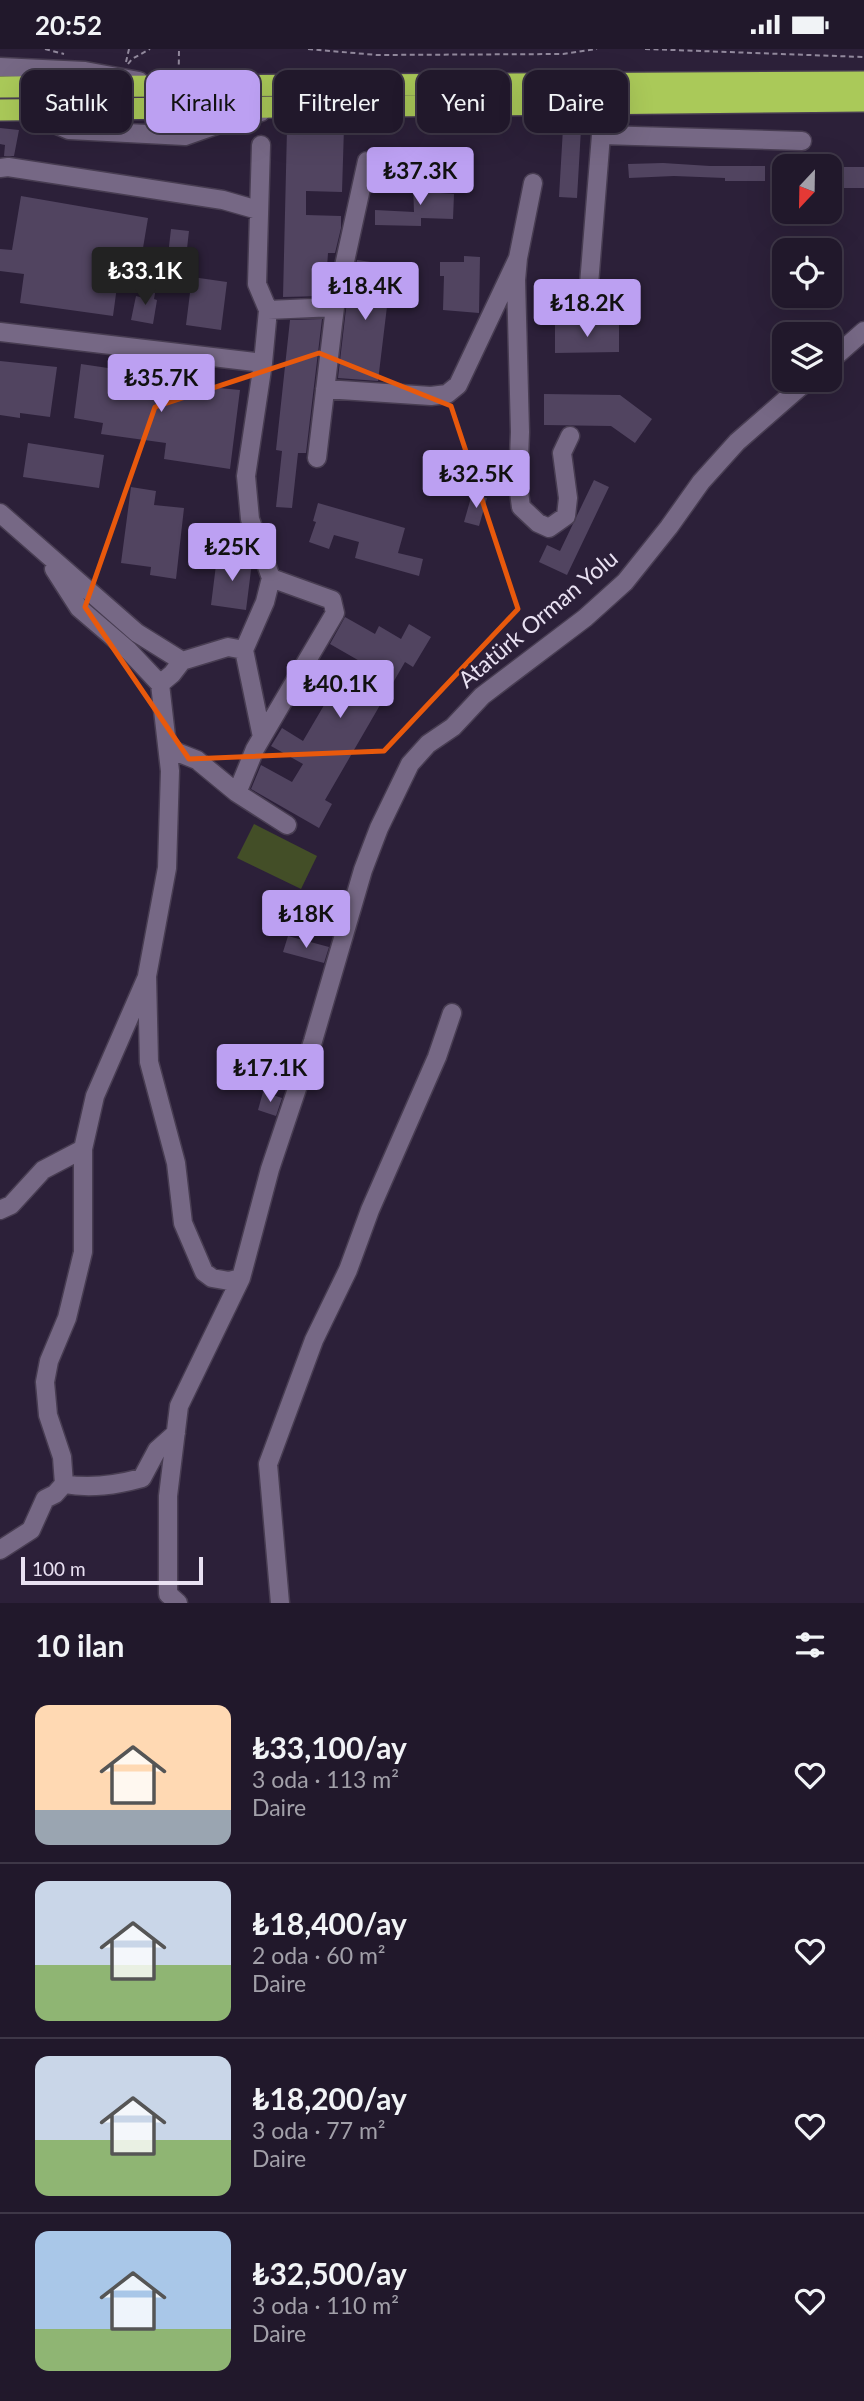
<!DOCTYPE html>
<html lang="tr">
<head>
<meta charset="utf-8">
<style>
  :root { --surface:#21182b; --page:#292133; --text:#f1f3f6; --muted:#a2a0a9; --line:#3e3747; --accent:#bca0f2 }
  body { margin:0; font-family:Lato,sans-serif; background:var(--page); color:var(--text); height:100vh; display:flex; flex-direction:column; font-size:26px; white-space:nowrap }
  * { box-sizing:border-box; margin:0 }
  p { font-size:23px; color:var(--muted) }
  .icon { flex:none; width:38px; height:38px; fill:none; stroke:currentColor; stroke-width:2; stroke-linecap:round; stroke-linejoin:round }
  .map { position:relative; height:1554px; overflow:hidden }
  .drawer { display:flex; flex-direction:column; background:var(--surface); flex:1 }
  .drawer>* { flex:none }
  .hud { position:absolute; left:21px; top:21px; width:822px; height:63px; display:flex; gap:14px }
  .needle { width:46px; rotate:202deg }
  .tools { position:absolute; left:772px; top:105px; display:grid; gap:14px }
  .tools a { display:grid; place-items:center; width:70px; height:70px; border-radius:14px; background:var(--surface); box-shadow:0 7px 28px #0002,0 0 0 2px var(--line); font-size:35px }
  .scale { position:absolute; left:21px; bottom:18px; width:182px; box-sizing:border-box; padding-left:7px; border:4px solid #e9e1f2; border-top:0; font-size:19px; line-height:24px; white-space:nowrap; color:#e9e1f2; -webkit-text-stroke:5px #2c2039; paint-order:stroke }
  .price { position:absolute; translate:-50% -60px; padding:0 16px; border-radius:7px; background:var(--accent); color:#111; font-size:23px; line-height:46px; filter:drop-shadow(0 2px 4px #0008) }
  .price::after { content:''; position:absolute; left:50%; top:42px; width:21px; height:16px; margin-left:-10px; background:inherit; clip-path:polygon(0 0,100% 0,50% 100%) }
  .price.on { background:#222; color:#fff }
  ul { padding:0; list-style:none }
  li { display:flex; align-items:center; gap:21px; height:175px; padding:0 35px }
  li+li { border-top:2px solid var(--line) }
  li span { display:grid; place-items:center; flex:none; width:196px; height:140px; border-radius:14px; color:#555 }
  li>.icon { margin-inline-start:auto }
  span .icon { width:84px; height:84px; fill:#fffc; stroke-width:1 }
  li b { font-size:30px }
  h2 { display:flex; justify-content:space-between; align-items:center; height:84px; padding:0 35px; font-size:30px }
  .pill { padding:0 24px; border-radius:14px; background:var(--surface); box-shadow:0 7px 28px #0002,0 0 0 2px var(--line); font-size:24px; line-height:63px }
  .pill.on { background:var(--accent); color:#111 }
  .status { display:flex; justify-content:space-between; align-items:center; height:49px; padding:0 35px; background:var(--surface); direction:ltr }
  .status svg { height:19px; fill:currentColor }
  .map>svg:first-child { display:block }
</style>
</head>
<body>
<div class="status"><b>20:52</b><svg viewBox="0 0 49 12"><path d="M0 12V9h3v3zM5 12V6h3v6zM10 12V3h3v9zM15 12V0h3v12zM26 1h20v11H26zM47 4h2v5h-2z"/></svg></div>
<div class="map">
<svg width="864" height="1554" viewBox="0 0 864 1554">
  <rect width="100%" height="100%" fill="#2c2039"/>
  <path fill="#434e27" d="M254,775L317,807L301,840L237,809Z"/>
  <path fill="#514460" d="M333,77L344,78L342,143L306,142V166L341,167V179L335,204H328L325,247L283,248L287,80H333Z
    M0,79L19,81L14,107H4L5,96L0,95Z
    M563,79L581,80L577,149L559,148Z
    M663,114L710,117H765V132H725V129L674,127L629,129L628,115Z
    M838,118H864V139H838Z
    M413,134H439L440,144L454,145L453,170L421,169V177L375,176V161L414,163Z
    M21,147L148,169L141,211L121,208L113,267L20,254L24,225L0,222V200L12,201Z
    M171,180L189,182L185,217L167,215Z
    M464,207L480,208L479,264L443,261L444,227H440V213H464Z
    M357,211L392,216L378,332L338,329L346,260Z
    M192,228L227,233L221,281L186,276Z
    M146,237L156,239L154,250L157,251L153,275L131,271L136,247L144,249Z
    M322,270L306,404H298L292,459L276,458L282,402L276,401L290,271Z
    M555,276H619V303L555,304Z
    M0,312L57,318L50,368L20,364V369L0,366Z
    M81,315L135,323L134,328L167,334L240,341L230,420L164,410L166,394L101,385L103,374L74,369Z
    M544,345L620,346L652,370L635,394L611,377L544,376Z
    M28,394L104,406L99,439L23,428Z
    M594,431L609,438L567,526L539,513L547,496L560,502Z
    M131,438L156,442L154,456L184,459L176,530L150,526L151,518L121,514Z
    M472,445L487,449L479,477L464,473Z
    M318,454L405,479L398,504L423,510L419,527L355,509L359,493L334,486L329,500L309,493L316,473L313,472Z
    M217,508L252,513L246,561L211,556Z
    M345,568L375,585L379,577L401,590L409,575L431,588L413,618L405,613L325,751L332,755L319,779L251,740L261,716L292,733L303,715L271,697L282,679L303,692L340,629L351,635L363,614L330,595Z
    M288,887L329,898L324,914L283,903Z
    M263,1043L282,1049L276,1067L258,1061Z"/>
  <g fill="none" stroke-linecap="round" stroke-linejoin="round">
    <defs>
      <path id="minor" d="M0,18L85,22L139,32
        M25,62L69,81L185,87L248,65L261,63
        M601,86L602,54
        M0,119L8,118L223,151L258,161
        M518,209L516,231L520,383L518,435L521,458L538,474L549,479L566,467L568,449L562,404L570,387
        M588,248L601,86L802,92
        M268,261L335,258L367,112L447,110
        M0,283L263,314
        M830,312L864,282
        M325,340L431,347L447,345L458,336L518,209L533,134
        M317,409L335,258
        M0,464L137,584L182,612
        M54,520L79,559L128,601L160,635
        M244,601L262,688
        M169,700L197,711L237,744L287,776
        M237,744L255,700L335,564L332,551L271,529
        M0,1161L11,1156L43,1121L83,1100
        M241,1229L229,1232L212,1229L204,1223L183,1174L176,1114L149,1013L147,927L167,819L170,722L160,635L172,625L182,612L228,598L244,601L265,553L271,529L250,470L246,427L263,314L268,261L257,235L261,96
        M64,1435C91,1440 116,1436 142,1429L157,1401L176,1384
        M0,1501L31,1481L45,1450L55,1445L64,1435L62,1408L48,1366L45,1333L49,1312L67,1269L83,1203V1100L95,1047L146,930
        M178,1554L168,1545V1447L179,1357L241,1229L270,1120L313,992L363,821L379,779L410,715L428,695L453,678L482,647L585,569L625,533L669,478L701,433L737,393L808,331
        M280,1554L268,1415L314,1291L348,1221L370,1161L437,1008L452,964"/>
      <path id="highway" d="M0,38L864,33
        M0,61L864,52"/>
    </defs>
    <use href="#minor" stroke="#483d52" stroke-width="21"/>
    <use href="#highway" stroke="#483d52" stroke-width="24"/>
    <path stroke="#91889c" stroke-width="2" stroke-dasharray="5 3.5" stroke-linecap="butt" d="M45,0L64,5
      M308,0L377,6L563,5L597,0
      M645,0L864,8
      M126,13L129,0
      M128,15L132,10L150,0"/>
    <use href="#minor" stroke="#766885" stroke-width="18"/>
    <use href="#highway" stroke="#aac959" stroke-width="21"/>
    <path stroke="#91889c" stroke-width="2" stroke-dasharray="5 3.5" stroke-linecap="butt" d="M178,75L179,0"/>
  </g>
  <path fill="none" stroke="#e8590c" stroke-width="5" stroke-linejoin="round" d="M319,304L451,357L518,560L384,702L189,710L85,558L155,358Z"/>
  <g text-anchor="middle" stroke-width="5" stroke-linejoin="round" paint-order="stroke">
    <g font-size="23" fill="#e9e1f2" stroke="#2c2039">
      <text transform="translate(538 570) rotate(-40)" y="8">Atatürk Orman Yolu</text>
    </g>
  </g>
</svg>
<div class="tools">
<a><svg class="needle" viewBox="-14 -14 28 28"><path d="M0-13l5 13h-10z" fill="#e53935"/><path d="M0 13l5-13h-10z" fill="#a2a0a9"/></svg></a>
<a><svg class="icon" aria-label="locate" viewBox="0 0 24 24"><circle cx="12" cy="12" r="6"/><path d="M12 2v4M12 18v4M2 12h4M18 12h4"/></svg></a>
<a><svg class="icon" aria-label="layers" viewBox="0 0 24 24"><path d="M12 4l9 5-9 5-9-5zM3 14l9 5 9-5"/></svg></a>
</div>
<div class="scale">100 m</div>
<b class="price" style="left:420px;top:158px">₺37.3K</b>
<b class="price on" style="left:145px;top:258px">₺33.1K</b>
<b class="price" style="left:365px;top:273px">₺18.4K</b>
<b class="price" style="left:587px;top:290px">₺18.2K</b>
<b class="price" style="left:161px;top:365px">₺35.7K</b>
<b class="price" style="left:476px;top:461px">₺32.5K</b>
<b class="price" style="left:232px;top:534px">₺25K</b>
<b class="price" style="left:340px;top:671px">₺40.1K</b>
<b class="price" style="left:306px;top:901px">₺18K</b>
<b class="price" style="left:270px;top:1055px">₺17.1K</b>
<div class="hud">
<a class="pill">Satılık</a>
<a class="pill on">Kiralık</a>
<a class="pill">Filtreler</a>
<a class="pill">Yeni</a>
<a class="pill">Daire</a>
</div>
</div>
<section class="drawer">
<h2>10 ilan<svg class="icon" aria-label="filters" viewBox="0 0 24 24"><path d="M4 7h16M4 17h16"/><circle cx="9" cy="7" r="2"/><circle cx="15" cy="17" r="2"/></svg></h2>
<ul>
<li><span style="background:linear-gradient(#ffd9b3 75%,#9aa5b1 0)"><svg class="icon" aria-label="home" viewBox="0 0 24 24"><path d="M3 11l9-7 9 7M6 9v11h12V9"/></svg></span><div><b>₺33,100/ay</b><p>3 oda · 113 m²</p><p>Daire</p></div><svg class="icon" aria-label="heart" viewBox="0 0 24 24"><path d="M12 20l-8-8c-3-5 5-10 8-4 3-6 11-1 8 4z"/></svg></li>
<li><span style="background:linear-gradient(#c9d6e8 60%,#8fb573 0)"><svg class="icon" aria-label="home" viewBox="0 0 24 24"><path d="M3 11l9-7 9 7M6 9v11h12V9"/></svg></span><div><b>₺18,400/ay</b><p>2 oda · 60 m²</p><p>Daire</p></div><svg class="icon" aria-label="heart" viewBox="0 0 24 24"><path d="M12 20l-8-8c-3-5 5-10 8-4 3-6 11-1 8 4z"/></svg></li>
<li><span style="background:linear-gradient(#c9d6e8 60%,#8fb573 0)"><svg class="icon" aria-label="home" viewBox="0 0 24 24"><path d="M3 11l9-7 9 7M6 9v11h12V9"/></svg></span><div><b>₺18,200/ay</b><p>3 oda · 77 m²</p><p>Daire</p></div><svg class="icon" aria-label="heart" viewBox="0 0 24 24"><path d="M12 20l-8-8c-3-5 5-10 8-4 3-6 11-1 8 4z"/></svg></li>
<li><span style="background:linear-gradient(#a9c7e8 70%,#8fb573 0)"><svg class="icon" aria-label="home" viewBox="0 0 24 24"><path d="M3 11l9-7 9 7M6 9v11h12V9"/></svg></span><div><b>₺32,500/ay</b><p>3 oda · 110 m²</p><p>Daire</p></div><svg class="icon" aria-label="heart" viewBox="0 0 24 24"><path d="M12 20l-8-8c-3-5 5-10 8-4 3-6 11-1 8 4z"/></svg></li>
</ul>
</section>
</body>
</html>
